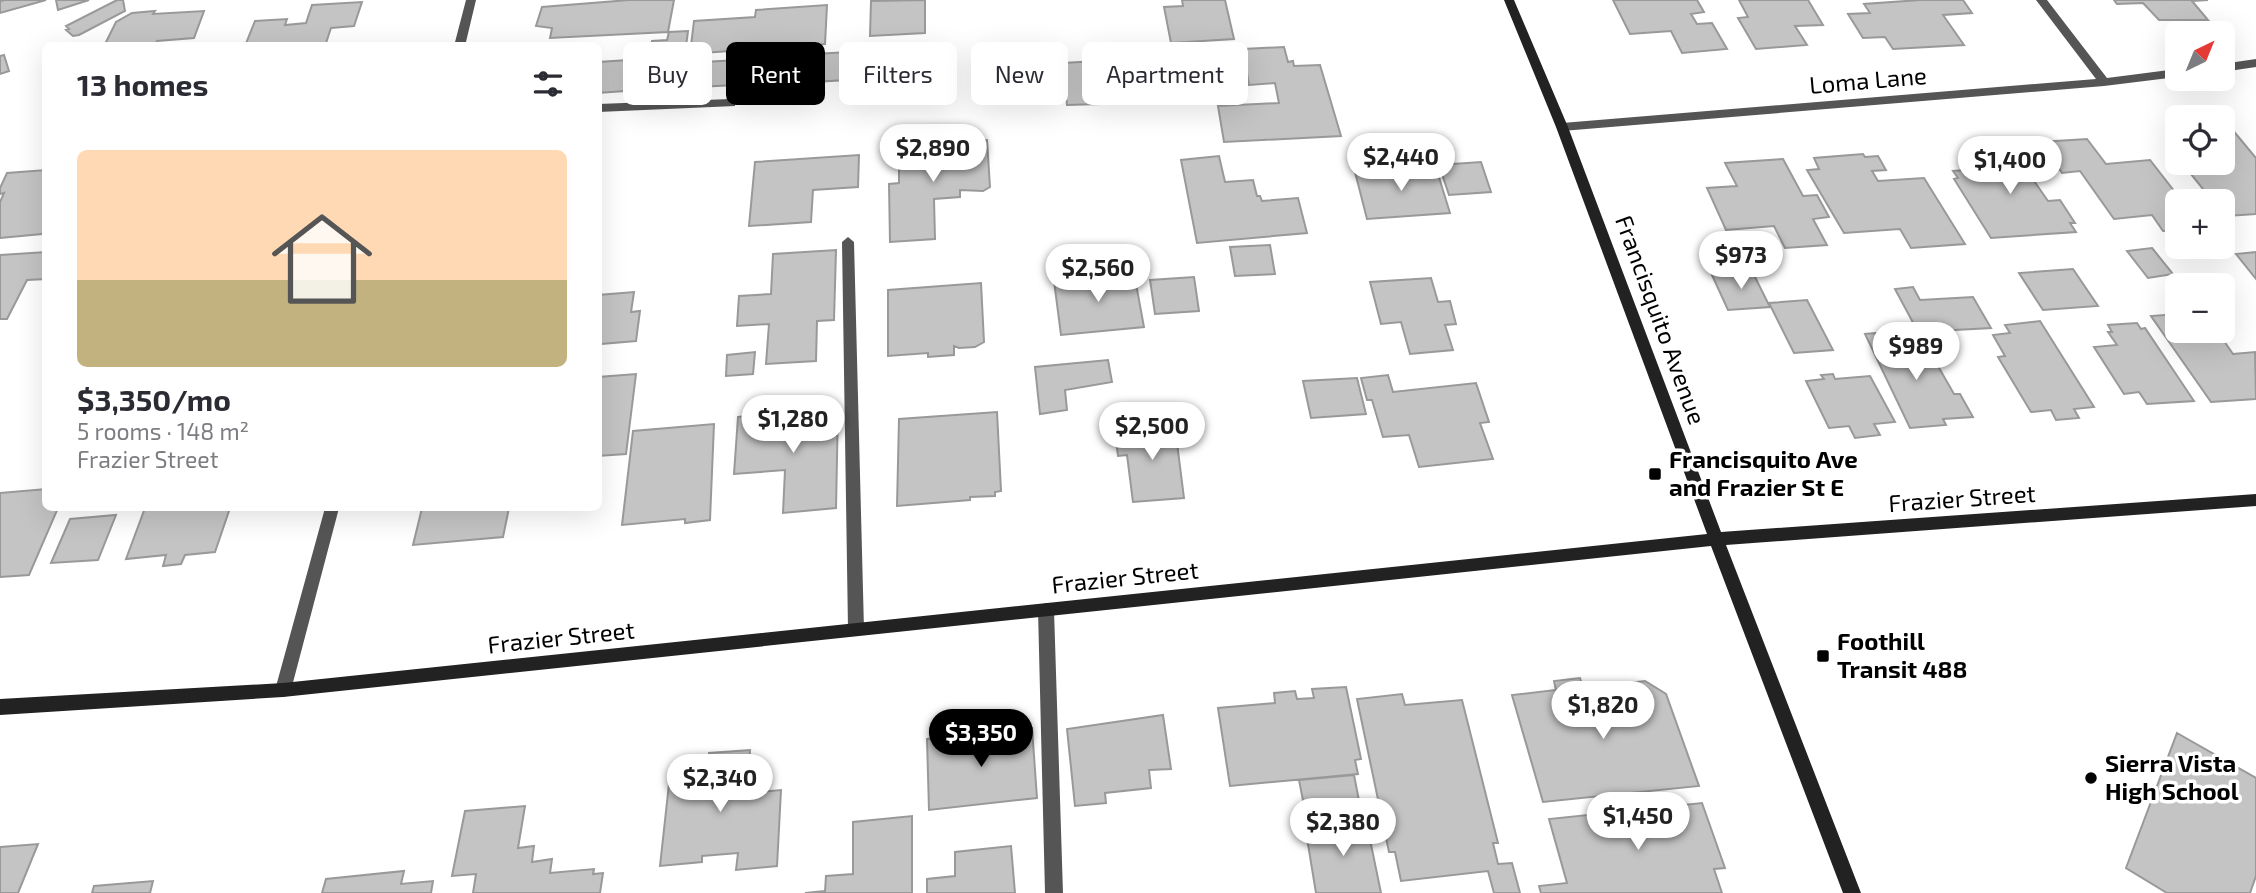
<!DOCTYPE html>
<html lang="en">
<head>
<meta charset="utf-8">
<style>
  :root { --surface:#fff; --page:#f2f2f3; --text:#2b2b33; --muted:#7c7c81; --line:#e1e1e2; --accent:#000 }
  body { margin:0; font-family:"Exo 2",sans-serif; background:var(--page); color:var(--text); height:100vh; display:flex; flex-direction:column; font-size:26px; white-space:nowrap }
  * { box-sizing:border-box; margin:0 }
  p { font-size:23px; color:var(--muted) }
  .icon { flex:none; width:38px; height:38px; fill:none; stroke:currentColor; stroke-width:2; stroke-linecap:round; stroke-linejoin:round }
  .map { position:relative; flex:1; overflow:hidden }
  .sheet { position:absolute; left:42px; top:42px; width:560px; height:469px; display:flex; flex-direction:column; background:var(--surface); border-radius:10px; box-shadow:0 7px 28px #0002 }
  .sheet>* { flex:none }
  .guide { position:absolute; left:623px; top:42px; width:665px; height:63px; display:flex; gap:14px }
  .needle { width:46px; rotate:43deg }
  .buttons { position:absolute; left:2165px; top:21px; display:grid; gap:14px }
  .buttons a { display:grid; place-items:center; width:70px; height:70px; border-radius:10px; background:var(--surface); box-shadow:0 7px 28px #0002; font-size:35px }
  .price { position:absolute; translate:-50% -60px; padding:0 16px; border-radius:24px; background:#fff; color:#222; font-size:23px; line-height:46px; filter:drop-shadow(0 2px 4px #0008) }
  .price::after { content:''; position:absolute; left:50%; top:42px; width:21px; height:16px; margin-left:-10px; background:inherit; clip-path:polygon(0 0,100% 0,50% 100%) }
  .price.active { background:var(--accent); color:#fff }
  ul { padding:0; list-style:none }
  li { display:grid; align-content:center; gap:14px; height:371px; padding:0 35px }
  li+li { border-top:2px solid var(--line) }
  li span { display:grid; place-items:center; height:217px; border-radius:10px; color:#555 }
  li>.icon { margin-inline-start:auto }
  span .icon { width:126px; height:126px; fill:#fffc; stroke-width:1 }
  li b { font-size:30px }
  h2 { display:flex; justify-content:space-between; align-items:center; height:84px; padding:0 35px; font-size:30px }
  .chip { padding:0 24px; border-radius:10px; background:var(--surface); box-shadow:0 7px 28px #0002; font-size:24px; line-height:63px }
  .chip.active { background:var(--accent); color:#fff }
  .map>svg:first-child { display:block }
</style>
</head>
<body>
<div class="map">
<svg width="2256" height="893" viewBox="0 0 2256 893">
  <rect width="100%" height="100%" fill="#fff"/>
  <path fill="#c4c4c4" stroke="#999" stroke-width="2" d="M5,0H46L0,13V1Z
    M56,0H89L58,10Z
    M117,0H123L125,11L79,35L73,36L66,30L69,29L66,26Z
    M629,0H674L668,32L550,38L552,28L536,26L542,7Z
    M925,0V33L870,36L871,1Z
    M1182,0H1225L1234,39L1171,43L1164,7L1183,6Z
    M1613,0H1697L1704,12L1691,14L1697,24L1712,23L1727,49L1682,53L1671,31L1630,34Z
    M1739,0H1808L1823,25L1795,26L1807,45L1756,49L1738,18L1748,17Z
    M1920,0H1963L1972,13L1943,15L1964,45L1893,49L1885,37L1863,38L1848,14L1870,13L1864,4Z
    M2114,0H2208L2192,1L2208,20H2159L2143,3L2117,4Z
    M362,2L354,26L331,28L325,46H245L255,21L287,19L285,25L306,23L312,5Z
    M827,5L825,44L690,54L694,21L755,17L756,10Z
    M155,11L153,14L204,11L194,38L157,41L154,46H104L116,22L132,13Z
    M688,31L685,54L649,56L652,41L667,40L669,32Z
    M1284,47L1288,62L1293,61L1294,66L1320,65L1341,136L1224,142L1218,106L1279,103L1275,83L1249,85L1243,49Z
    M848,52L847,80L796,83L795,92H758L761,62H764L765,57Z
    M4,55L9,71L0,74V56Z
    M644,59L639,90L598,93V62Z
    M757,59L753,84L681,88L685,63Z
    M1097,61L1101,104L1067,105L1063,63Z
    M1127,65L1131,93L1105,95L1102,67Z
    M2231,128L2256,158V214L2227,216L2222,210V201H2216L2210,194H2207L2182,163H2222V129Z
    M2087,139L2106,164L2150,160L2182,201H2177V230L2163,231L2152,215L2114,219L2080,171L2062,173L2041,142Z
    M987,140L990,187L983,191L960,190V197L934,199L935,239L890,242L889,184L899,183V147Z
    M2007,144L2023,167L2043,165L2049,173L2030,175L2048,201L2060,200L2075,223H2070L2076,232L1991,238L1954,179L1958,178L1953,171L1983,169L1968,146Z
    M1863,154L1865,157L1878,156L1886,170L1872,171L1878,181L1924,178L1965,244L1911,248L1900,229L1844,233L1807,170L1819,169L1814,158Z
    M859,155L858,187L813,190L811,222L749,226L755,162Z
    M1219,156L1225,182L1253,180L1257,196H1260L1262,201L1298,198L1307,233L1197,243L1181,160Z
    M1783,159L1803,196L1817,195L1829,217L1813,219L1827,245L1785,248L1774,226L1726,230L1707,188L1737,186L1725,163Z
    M1481,162L1491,192L1449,195L1439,165Z
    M1392,165L1393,168L1408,167L1410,173L1437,171L1450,213L1367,219L1355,172Z
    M46,170V226L42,234L0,238V202L4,193L0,194V188L7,173Z
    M1270,245L1275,274L1235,276L1230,247Z
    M2152,248L2173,274L2148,278L2127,251Z
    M836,250L834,320L817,321L816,361L766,364L769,324L737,326L739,296L771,294L773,254Z
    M46,252V279L27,280L7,319H0V255Z
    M2256,252V279L2236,254Z
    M2073,269L2098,306L2043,310L2019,273Z
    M1752,271L1770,307L1728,310L1712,275Z
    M1134,273L1144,327L1061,335L1054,281Z
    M1194,277L1199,311L1155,314L1150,280Z
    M1431,278L1438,302L1450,301L1456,324L1445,325L1453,350L1410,354L1401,322L1381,324L1370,282Z
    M981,283L984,342L975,347L959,348L954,346V355L928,357V353L888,356V290Z
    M1913,287L1920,300L1973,297L1991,328L1918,332L1895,289Z
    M634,292L631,312L640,311L636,341L601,344L598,351V295Z
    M1807,300L1833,350L1794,353L1769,303Z
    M2177,314V331H2217L2233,354L2255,352L2256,399L2211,402L2151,316Z
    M2040,321L2094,407L2074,409L2079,418L2056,420L2051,410L2031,412L1998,357L2005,356L1993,335L2010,333L2005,325Z
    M2137,323L2141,329L2145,328L2194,401L2147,404L2139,392L2124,394L2094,347L2117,345L2108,332H2112L2108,325Z
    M1902,331L1914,353L1930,352L1954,394H1960L1973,417L1943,419L1946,425L1910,428L1865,334Z
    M755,352L753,374L726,376L727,355Z
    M1108,360L1112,382L1065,390L1067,410L1040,414L1035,367Z
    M636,374L626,454L598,456V377Z
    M1833,374L1835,379L1870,376L1895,422L1874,424L1880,435L1855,438L1849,426L1829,428L1806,381L1824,379L1821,375Z
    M1388,375L1393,392L1476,383L1489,422L1480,423L1493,459L1419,467L1409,435L1383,437L1372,400H1367L1361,378Z
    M1357,378L1366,414L1311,418L1303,381Z
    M838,408L836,508L783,513L785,470L734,474L738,417Z
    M997,412L1001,491L995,492V496L970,497V500L897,506L899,419Z
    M1145,423L1146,430L1175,427L1184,498L1133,502L1127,455L1118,456L1115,432L1127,430V424Z
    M714,424L710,520L685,523V519L622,525L633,431Z
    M46,489V508H58L29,575L0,577V493Z
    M145,508H230L215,552L185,555L181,564L163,566L166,555L126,559Z
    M422,508H509L503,537L413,545Z
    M116,515L98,560L51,563L70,519Z
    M1580,678L1583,688L1645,681L1666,694L1699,786L1543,802L1512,695L1556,690L1554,681Z
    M1346,687L1361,759L1355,760L1358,774L1230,786L1218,708L1275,703L1274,693L1295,691L1297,699L1314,698L1312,689Z
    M1402,694L1405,705L1462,700L1498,843H1493L1498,864L1512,863L1520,893H1494L1488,871L1401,881L1395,852H1389L1357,699Z
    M1163,715L1171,769L1149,770L1151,788L1105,793L1106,803L1075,806L1067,729Z
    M1032,728L1037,798L929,810L927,739Z
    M2177,733L2256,778V876L2250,893H2167L2126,868Z
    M750,750L747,793L781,790L777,866L736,870L738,853L702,856V862L660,866L671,766L709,762V753Z
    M1354,775L1363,821L1308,826L1299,780Z
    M1702,803L1725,868L1714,869L1722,893H1541L1539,886L1567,883L1549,819Z
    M525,806L518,848L534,846L532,862L552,859L550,873L594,869L593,874L603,873L600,893H473L476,874L452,876L465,811Z
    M912,816V893H805L825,891L826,876L853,874V822Z
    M1366,820L1381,893H1316L1305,826Z
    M38,844L18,893H0V847Z
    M1011,846L1015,893H927V879L955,876V852Z
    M404,871L401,884L433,881L431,893H322L326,879Z
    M153,881L150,893H92L94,886Z"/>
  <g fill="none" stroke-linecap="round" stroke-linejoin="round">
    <path fill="#555" fill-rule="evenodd" d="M731,99L735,100V106L598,112V104Z
      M848,237L854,242L864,629L861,634L856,636L851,634L848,629L842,242Z
      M1046,603L1051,605L1054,610L1063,893H1045L1038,610L1041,605Z"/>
    <path fill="#555" fill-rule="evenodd" d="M466,0H476L465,46H454Z
      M2036,0H2047L2107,78L2177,69V77L2104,86L1562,131L1556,127L1562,123L2096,79Z
      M2256,59V67L2222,72V64Z
      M325,508H339L291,690L289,695L283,697L277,695L275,690Z"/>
    <path fill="#222" fill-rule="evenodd" d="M1504,0H1514L1568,127L1721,532L2256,494V506L1726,545L1861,893H1843L1711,546L283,697L0,715V699L283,683L1707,534L1556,127Z"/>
  </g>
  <g fill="#000" stroke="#fff" stroke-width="2.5">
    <rect x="1648" y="467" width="14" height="14" rx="3.5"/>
    <rect x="1816" y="649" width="14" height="14" rx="3.5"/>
    <circle cx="2091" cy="778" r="7"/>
  </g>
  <g text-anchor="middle" stroke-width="7" stroke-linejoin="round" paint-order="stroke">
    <g font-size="24" fill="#000" stroke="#fff">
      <text transform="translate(1868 81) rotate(-5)" y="8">Loma Lane</text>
      <text transform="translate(1660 320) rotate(70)" y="8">Francisquito Avenue</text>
      <text transform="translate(1962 499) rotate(-4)" y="8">Frazier Street</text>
      <text transform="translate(1125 578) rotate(-6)" y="8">Frazier Street</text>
      <text transform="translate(561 638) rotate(-6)" y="8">Frazier Street</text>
    </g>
    <g font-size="24" font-weight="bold" fill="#000" stroke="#fff" text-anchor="start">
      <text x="1669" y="468">Francisquito Ave<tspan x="1669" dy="28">and Frazier St E</tspan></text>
      <text x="1837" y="650">Foothill<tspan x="1837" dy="28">Transit 488</tspan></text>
      <text x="2105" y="772">Sierra Vista<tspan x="2105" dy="28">High School</tspan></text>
    </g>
  </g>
</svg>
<div class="buttons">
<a><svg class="needle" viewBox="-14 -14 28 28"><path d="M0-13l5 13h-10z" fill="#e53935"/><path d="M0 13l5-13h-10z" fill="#7c7c81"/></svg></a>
<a><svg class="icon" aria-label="locate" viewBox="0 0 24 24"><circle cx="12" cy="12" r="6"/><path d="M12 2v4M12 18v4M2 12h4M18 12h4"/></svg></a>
<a>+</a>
<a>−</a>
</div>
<b class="price" style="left:933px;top:184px">$2,890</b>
<b class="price" style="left:1401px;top:193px">$2,440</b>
<b class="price" style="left:2010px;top:196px">$1,400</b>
<b class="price" style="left:1741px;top:291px">$973</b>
<b class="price" style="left:1098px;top:304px">$2,560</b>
<b class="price" style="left:1916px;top:382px">$989</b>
<b class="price" style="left:793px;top:455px">$1,280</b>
<b class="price" style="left:1152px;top:462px">$2,500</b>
<b class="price" style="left:1603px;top:741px">$1,820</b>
<b class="price active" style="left:981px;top:769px">$3,350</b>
<b class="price" style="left:720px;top:814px">$2,340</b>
<b class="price" style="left:1638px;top:852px">$1,450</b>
<b class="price" style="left:1343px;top:858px">$2,380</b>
<div class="guide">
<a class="chip">Buy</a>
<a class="chip active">Rent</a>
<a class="chip">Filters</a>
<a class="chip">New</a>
<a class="chip">Apartment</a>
</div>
<section class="sheet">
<h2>13 homes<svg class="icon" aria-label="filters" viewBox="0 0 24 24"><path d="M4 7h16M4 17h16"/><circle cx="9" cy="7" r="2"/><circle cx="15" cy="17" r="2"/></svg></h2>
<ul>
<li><span style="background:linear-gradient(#ffd9b3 60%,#c2b280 0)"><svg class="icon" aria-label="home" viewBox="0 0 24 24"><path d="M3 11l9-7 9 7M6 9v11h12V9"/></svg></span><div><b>$3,350/mo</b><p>5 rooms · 148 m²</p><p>Frazier Street</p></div></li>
</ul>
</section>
</div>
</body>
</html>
